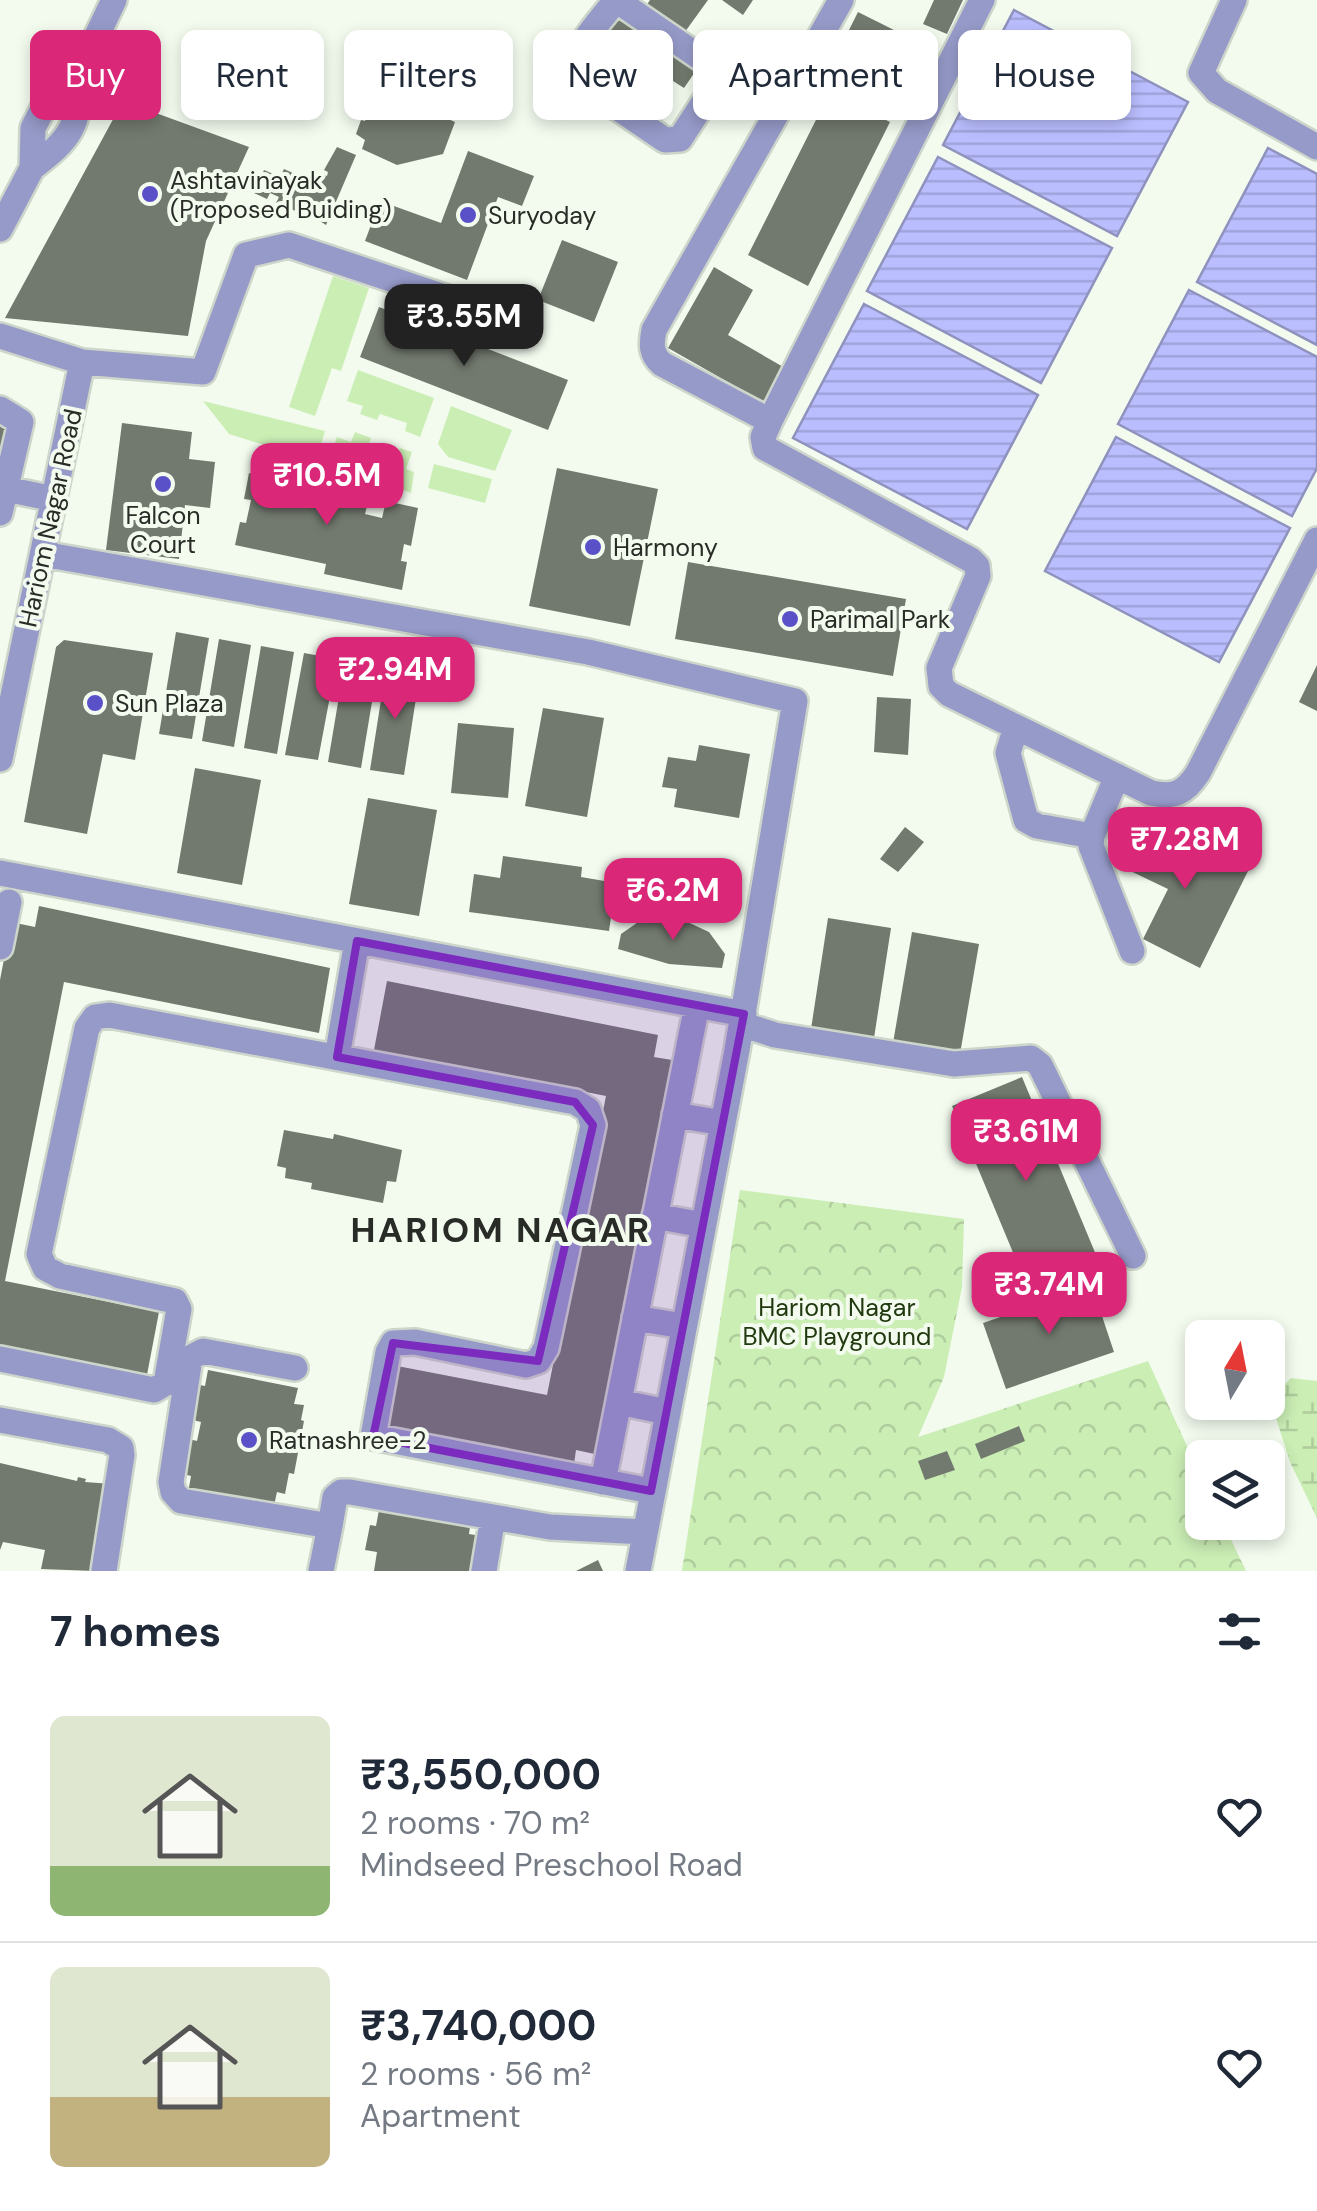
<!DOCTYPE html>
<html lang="en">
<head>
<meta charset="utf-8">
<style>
  :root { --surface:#fff; --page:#f6f6f7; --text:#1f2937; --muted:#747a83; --line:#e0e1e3; --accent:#db2777 }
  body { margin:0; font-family:"DM Sans",sans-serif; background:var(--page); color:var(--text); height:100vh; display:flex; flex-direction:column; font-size:38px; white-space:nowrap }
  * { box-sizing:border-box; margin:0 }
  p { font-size:32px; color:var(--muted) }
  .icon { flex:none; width:55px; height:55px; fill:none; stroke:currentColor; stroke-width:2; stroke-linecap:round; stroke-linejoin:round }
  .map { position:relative; height:1571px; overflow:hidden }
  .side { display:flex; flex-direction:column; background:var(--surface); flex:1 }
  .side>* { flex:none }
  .banner { position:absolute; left:30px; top:30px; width:1258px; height:90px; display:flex; gap:20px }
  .needle { width:65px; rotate:10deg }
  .tools { position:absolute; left:1185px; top:1320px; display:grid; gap:20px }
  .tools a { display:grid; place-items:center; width:100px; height:100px; border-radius:15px; background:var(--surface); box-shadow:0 5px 15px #0003; font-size:50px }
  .price { position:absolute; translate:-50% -85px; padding:0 22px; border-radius:20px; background:var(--accent); color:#fff; font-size:32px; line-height:65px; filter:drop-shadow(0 2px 5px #0008) }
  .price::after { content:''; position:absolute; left:50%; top:60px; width:30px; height:22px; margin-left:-15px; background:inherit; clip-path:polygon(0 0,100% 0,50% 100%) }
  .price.current { background:#222; color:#fff }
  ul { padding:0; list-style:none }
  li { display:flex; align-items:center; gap:30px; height:250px; padding:0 50px }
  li+li { border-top:2px solid var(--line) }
  li span { display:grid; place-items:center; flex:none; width:280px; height:200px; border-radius:15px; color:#555 }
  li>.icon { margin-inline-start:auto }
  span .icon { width:120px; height:120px; fill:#fffc; stroke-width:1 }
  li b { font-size:42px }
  h2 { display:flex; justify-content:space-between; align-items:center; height:120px; padding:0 50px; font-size:42px }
  .tag { padding:0 35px; border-radius:15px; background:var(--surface); box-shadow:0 5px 15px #0003; font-size:35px; line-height:90px }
  .tag.current { background:var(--accent); color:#fff }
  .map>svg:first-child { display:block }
</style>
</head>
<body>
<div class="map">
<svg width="1317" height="1571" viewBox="0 0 1317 1571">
  <defs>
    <pattern id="wetland-marsh" width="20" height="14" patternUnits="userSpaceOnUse" patternTransform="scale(2.5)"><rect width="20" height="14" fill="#cbeeb5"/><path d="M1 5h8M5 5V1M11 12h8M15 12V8" fill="none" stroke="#aecc9c"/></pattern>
    <pattern id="park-crowns" width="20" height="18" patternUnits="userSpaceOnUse" patternTransform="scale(2.5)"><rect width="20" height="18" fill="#cbeeb5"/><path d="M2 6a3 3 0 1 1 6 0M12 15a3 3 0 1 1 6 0" fill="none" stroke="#aecc9c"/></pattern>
    <pattern id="water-rules" width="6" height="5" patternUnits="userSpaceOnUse" patternTransform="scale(2.5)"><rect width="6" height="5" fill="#babefe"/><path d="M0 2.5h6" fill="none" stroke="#a0a3da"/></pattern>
  </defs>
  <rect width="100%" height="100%" fill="#f3fbef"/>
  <path fill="#cbeeb5" d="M333,276L369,288L341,371L332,368L315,416L289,407Z
    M358,370L434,398L420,437L405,431L407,423L380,414L377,420L360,414L363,406L347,401Z
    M203,401L325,431L316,461L229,434Z
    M451,406L512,430L495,471L448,457L438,444Z
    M355,432L371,438L367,449L395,459L400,448L412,452L406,469L414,472L411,493L328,463L337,437L351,442Z
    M434,464L492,479L485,503L428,488Z"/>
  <path fill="url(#wetland-marsh)" d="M1291,1378L1317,1381V1518L1290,1462L1270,1399Z"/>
  <path fill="url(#park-crowns)" d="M740,1190L964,1219L962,1287L944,1377L918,1437L1148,1361L1202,1479V1522L1223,1523L1246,1571H682Z"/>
  <path fill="url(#water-rules)" stroke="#8e92bd" stroke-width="2.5" d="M1014,10L1188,102L1117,236L943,145Z
    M1268,148L1317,174V345L1197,282Z
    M938,157L1112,248L1041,383L867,291Z
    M1189,290L1317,357V468L1292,516L1118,424Z
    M864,304L1038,395L967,529L793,438Z
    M1116,437L1290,528L1219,662L1045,571Z"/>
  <path fill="#72796e" d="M650,0H708L682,36L644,9Z
    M722,0H753L743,15Z
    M934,0H963L947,34L923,24Z
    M858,12L938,52L911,106L831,66Z
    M613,15L697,69L684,88L673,81L650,116L583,74L593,57L602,63L614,45L600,35Z
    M371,85L455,122L443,154L397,165L362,149L365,140L356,134L361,120L365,121L367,116L362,114Z
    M830,92L890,122L808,286L748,255Z
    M123,101L249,147L206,241L188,336L5,318Z
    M337,147L356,155L326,225L304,211L303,214L276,203L279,197L270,193L267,199L254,193L264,170L280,177L284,169L295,174L291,181L295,183L299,175L306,178L310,169L327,176L328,172L324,170Z
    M468,151L534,176L522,206L498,197L467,280L365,241L380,201L441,223Z
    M562,240L618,262L594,322L538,300Z
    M714,267L753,290L728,335L785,368L765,403L668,348Z
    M379,307L568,380L548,430L360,357Z
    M0,417L11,422L0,458Z
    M122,423L192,432L189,459L215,462L210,508L185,505L179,559L106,550Z
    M557,468L658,489L630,626L529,606Z
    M262,469L296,476L293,485L311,489L314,475L335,480L333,490L369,498L365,514L382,518L386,501L418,508L411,546L404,544L401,561L407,562L402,590L324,574L326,564L235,545L240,522L246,523L251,500L244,499L249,473L260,476Z
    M688,562L906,599L893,676L675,639Z
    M176,632L209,638L192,739L159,734Z
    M219,639L251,645L234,747L202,741Z
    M64,640L153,653L135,760L103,754L87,834L24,822L56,647Z
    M261,646L294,652L277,754L244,748Z
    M304,653L337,659L318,760L285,755Z
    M345,661L378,666L361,768L328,762Z
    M1317,665V711L1299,702Z
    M386,668L420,673L404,775L370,770Z
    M877,697L911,699L908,755L874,752Z
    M543,708L604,718L587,817L525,806Z
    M458,723L514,728L508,798L451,793Z
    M699,745L750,754L739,818L674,807L677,789L662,787L668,757L696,761Z
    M195,768L261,780L242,885L177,873Z
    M368,798L437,810L419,916L349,904Z
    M1144,821L1248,871L1200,968L1143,939L1168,889L1122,867Z
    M905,827L924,842L898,872L880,859Z
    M503,856L582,867L581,877L616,883L609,931L469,912L474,874L500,878Z
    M39,906L330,968L319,1033L64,982L5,1281L159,1312L146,1380L0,1351V980L11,922L35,927Z
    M644,918L681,919L709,932L725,954L722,968L669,964L618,949L621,934Z
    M828,918L891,928L874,1038L811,1029Z
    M912,932L979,944L960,1054L893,1043Z
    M387,981L658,1035L654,1057L678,1061L599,1455L576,1450L573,1471L378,1433L392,1365L547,1395L606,1096L374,1050Z
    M1022,1077L1099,1262L1029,1291L952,1106Z
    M284,1130L333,1139L334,1134L402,1150L396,1182L387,1181L383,1203L311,1189L312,1183L285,1178L286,1168L277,1166Z
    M1092,1286L1114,1352L1006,1389L983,1323Z
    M208,1370L298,1388L294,1404L304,1405L301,1420L304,1421L294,1474L289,1473L285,1494L277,1492L273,1510L188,1493L191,1476L183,1474L189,1439L197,1441L201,1422L193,1420L200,1385L205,1386Z
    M1019,1426L1025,1441L981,1459L975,1444Z
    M947,1451L955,1470L925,1480L918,1461Z
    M0,1463L77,1481L78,1477L86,1479L85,1482L112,1484L94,1571L41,1569L45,1550L3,1542L0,1550Z
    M392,1505L471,1519L469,1534L482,1536L469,1571H374L377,1552L365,1550L370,1525L376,1526L379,1510L391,1512Z
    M598,1560L603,1571H576Z"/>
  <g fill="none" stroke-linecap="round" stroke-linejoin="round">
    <defs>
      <path id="minor" d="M616,0L717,69V82L680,139L665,140L578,81C566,52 600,22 616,0Z
        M841,0L654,330C651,345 651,354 662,364L770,421L982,0
        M1234,0L1201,73L1217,91L1317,147
        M32,168C71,138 81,126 78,75
        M0,229L32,168L33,128L51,93L78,75L114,0
        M0,336L82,362L0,759
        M82,362L203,372L246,255L289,245L528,325
        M0,409L21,422L0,513
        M770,421L763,437L765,448L971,560L977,566L978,576L939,668L941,686L949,694L1151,793C1174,798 1185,793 1198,773L1317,540
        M6,489L54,499
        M43,554L588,652L795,701L737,1050L638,1571
        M1016,727L1008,753L1026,820L1037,826L1092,836
        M1117,776L1092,836L1091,846L1132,951
        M0,873L744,1014
        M0,947L9,902
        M741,1024L775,1035L954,1064L1031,1058L1040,1065L1133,1256
        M337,1057L357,941
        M675,1115L723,1123
        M655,1216L703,1225
        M635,1318L683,1326
        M0,1359L154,1390L166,1383L179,1309L175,1301L60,1276L45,1268L39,1254L87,1028L95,1017L109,1015L575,1102L588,1110L593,1125L546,1348L538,1361L526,1365L415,1342L393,1343L388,1352L373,1437L651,1491
        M295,1368L203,1351L190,1358L171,1482L173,1492L181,1501L330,1526L321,1571
        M619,1402L667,1412
        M0,1420L108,1440L121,1448L122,1455L104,1571
        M603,1482L697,1005
        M330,1526L335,1497L341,1492H350L550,1527L644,1532
        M484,1571L493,1517"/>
    </defs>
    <use href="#minor" stroke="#ced6cb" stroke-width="30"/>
    <use href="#minor" stroke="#969ac8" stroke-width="25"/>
  </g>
  <path fill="#7b2cbf" fill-opacity="0.2" stroke="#7b2cbf" stroke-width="8" stroke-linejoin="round" d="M357,941L744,1014L651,1491L373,1437L393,1343L538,1361L593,1125L575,1102L337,1057Z"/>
  <g fill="#5a51c9" stroke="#f3fbef" stroke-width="4">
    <circle cx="150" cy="194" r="10"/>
    <circle cx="468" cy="215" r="10"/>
    <circle cx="163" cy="484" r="10"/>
    <circle cx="593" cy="547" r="10"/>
    <circle cx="790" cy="619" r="10"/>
    <circle cx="95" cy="703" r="10"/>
    <circle cx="249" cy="1440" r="10"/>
  </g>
  <g text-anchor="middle" stroke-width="8" stroke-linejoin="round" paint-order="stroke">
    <g font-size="25" fill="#282b26" stroke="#f3fbef" text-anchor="start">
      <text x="170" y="189">Ashtavinayak<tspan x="170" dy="29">(Proposed Buiding)</tspan></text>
      <text x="488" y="224">Suryoday</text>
      <text x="163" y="524" text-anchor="middle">Falcon<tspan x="163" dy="29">Court</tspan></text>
      <text x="613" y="556">Harmony</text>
      <text x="810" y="628">Parimal Park</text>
      <text x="115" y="712">Sun Plaza</text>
      <text x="269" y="1449">Ratnashree-2</text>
    </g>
    <g font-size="25" fill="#282b26" stroke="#f3fbef">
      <text transform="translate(50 518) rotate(-78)" y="9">Hariom Nagar Road</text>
    </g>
    <g font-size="25" fill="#21390f" stroke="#f3fbef">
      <text x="837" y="1316">Hariom Nagar<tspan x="837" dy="29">BMC Playground</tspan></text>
    </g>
    <g font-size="35" font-weight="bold" letter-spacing="2.5" fill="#282b26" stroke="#f3fbef">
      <text x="501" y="1242">HARIOM NAGAR</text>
    </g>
  </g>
</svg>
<div class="tools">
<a><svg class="needle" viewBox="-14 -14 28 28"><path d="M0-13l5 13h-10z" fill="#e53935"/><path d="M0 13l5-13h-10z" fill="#747a83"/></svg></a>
<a><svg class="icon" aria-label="layers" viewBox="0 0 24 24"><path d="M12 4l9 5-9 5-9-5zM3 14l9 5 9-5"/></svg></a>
</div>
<b class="price current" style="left:464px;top:369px">₹3.55M</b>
<b class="price" style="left:327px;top:528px">₹10.5M</b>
<b class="price" style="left:395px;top:722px">₹2.94M</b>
<b class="price" style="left:1185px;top:892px">₹7.28M</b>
<b class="price" style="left:673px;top:943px">₹6.2M</b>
<b class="price" style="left:1026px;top:1184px">₹3.61M</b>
<b class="price" style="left:1049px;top:1337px">₹3.74M</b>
<div class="banner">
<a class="tag current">Buy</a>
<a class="tag">Rent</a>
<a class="tag">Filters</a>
<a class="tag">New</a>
<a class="tag">Apartment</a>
<a class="tag">House</a>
</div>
</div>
<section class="side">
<h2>7 homes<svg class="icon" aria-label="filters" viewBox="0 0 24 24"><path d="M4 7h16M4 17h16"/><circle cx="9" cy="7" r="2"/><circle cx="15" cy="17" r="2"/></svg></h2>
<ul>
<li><span style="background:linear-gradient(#dfe7d0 75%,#8fb573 0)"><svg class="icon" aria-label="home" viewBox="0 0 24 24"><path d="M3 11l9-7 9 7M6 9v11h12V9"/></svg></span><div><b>₹3,550,000</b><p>2 rooms · 70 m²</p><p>Mindseed Preschool Road</p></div><svg class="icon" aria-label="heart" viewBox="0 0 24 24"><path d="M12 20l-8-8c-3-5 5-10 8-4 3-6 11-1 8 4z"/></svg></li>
<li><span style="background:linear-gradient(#dfe7d0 65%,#c2b280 0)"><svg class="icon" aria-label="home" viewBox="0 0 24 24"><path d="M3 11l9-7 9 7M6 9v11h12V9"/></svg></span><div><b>₹3,740,000</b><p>2 rooms · 56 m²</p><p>Apartment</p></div><svg class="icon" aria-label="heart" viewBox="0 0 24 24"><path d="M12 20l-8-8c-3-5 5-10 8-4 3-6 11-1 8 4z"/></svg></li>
</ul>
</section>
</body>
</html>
